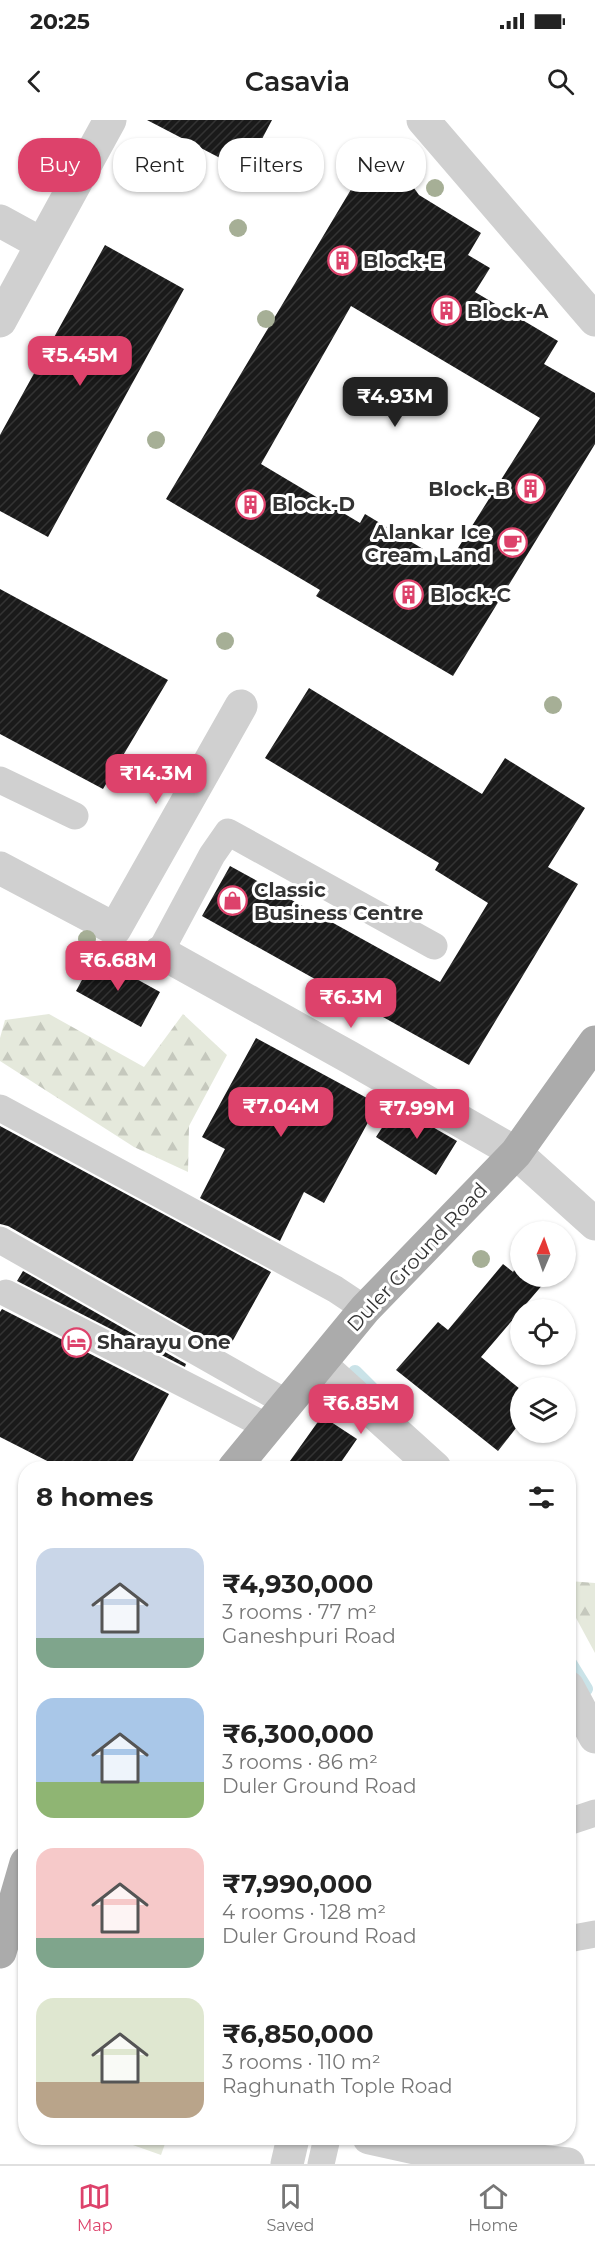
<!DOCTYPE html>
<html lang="en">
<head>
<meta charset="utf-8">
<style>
  :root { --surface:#fff; --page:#f6f6f6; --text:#222; --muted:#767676; --line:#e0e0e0; --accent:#dd426b }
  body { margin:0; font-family:Montserrat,sans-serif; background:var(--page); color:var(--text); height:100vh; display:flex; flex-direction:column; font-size:22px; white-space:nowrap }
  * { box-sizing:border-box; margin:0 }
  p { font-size:20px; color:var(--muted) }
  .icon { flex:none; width:33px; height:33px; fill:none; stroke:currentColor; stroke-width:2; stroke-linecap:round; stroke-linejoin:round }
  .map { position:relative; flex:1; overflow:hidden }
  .panel { position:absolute; left:18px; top:1341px; width:558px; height:684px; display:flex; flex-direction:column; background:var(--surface); border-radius:24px; box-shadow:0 2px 4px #0004 }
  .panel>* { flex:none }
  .hud { position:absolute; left:18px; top:18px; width:560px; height:54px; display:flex; gap:12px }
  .needle { width:39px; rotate:2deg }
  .tools { position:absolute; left:510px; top:1101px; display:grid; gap:12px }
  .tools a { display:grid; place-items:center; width:66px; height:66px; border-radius:50%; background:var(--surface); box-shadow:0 2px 4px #0004; font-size:30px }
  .price { position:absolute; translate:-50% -51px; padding:0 14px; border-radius:12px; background:var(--accent); color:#fff; font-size:20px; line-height:39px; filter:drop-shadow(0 2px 3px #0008) }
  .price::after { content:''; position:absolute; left:50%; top:36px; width:18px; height:14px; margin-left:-9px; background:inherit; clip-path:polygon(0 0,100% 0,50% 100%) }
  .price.active { background:#222; color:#fff }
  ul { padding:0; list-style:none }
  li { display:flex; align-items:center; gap:18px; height:150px; padding:0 18px }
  li span { display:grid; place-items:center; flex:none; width:168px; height:120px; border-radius:18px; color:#555 }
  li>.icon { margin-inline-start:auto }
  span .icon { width:72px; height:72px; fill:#fffc; stroke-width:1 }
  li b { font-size:26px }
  h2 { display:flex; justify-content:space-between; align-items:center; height:72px; padding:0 18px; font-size:26px }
  .pill { padding:0 21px; border-radius:24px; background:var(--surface); box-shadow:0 2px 4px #0004; font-size:21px; line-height:54px }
  .pill.active { background:var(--accent); color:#fff }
  .status { display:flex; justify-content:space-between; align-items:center; height:42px; padding:0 30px; background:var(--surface); direction:ltr }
  .status svg { height:16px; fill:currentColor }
  header { display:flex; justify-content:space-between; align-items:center; height:78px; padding:0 18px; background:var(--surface); font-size:27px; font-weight:600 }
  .menu { display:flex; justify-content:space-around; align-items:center; height:84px; border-top:2px solid var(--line); background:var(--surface); font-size:16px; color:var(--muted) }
  .menu a { display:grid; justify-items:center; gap:3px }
  .menu .active { color:var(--accent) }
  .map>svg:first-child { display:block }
</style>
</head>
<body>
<div class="status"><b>20:25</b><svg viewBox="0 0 49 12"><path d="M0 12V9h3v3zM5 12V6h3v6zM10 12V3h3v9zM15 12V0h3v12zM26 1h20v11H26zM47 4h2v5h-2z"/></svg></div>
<header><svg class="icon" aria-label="back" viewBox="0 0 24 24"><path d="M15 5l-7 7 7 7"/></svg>Casavia<svg class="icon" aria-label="search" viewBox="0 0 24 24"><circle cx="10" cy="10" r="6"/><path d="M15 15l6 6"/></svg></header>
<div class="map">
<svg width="595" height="2044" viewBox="0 0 595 2044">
  <defs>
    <pattern id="forest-firs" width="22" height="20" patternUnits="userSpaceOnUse" patternTransform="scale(1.5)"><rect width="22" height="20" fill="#e5e9dc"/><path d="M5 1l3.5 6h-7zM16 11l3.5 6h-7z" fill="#c5c8bd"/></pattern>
    <pattern id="building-hatch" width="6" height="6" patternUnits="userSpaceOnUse" patternTransform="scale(1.5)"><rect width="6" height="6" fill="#1a1a1a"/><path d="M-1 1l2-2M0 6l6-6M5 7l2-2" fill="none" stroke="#333"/></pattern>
  </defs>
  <rect width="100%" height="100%" fill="#fff"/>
  <path fill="url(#forest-firs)" d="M49,894L144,947L183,894L227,935L189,1006L188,1052L134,1027L0,941V918L5,900Z
    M569,1461L595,1463V1533L569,1485Z"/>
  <path fill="#e5e9dc" d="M132,2018H167L161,2035L130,2024Z"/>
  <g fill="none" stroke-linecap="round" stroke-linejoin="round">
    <path stroke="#cae3e8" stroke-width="14" d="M355,1252L383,1280
      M568,1540L586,1569"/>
  </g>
  <path fill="url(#building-hatch)" fill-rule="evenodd" d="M147,0H272L245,51Z
    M380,21L419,75L481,113L468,135L490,148L475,172L558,221L544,244L595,273V324L453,556L316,476L320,470L166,379ZM351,186L540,298L448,444L365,394L360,403L261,344Z
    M105,125L184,169L48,417L0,391V315Z
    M0,469L168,560L103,669L0,614Z
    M309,568L482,674L505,638L585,688L548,747L578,764L469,945L202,796L230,746L440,862L488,783L435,750L439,743L265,638Z
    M95,836L160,872L141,907L76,871Z
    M256,918L378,984L324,1083L304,1072L280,1121L200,1078L225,1029L202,1017Z
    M396,986L457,1021L436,1055L376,1017Z
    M0,1006L271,1152L227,1231L8,1106L0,1104Z
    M520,1140V1156H550L481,1237L520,1269V1303L498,1331L396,1250L438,1202L448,1210L503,1144L513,1152Z
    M23,1151L186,1244L185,1247L17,1161Z
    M2,1189L169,1274L129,1348H61L0,1317V1192Z
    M322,1296L357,1319L337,1348H285Z"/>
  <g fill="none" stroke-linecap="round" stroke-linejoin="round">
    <path stroke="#d0d0d0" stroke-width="27" d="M0,660L75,696
      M160,832L212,735L228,712L434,826
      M0,988L335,1169L365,1189
      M0,1120L287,1283
      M6,1173L268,1307
      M568,1702L595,1693
      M568,1819L595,1814
      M321,2044L327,2018"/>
    <path stroke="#d0d0d0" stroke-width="33" d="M0,101L42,124
      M0,201L110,0
      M0,748L115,809L241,586
      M160,832L349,937L516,1033L595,1104
      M320,1244L435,1348
      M568,1567L595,1617
      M369,2018L415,2028L568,2044
      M287,2044L293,2018"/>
    <path stroke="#d0d0d0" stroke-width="33" d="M423,0L595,200"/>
    <path stroke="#ababab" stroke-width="33" d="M234,1348L365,1189L516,1033L595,922
      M0,1832L26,1743"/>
  </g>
  <g fill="#a6af96">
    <circle cx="435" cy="68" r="9"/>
    <circle cx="238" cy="108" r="9"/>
    <circle cx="266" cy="199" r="9"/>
    <circle cx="156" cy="320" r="9"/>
    <circle cx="225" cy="521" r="9"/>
    <circle cx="553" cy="585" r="9"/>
    <circle cx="87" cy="819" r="9"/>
    <circle cx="112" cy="834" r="9"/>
    <circle cx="481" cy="1139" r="9"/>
  </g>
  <defs>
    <symbol id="building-ring" viewBox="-11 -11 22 22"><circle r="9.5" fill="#fff" stroke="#dd426b" stroke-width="1.5"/><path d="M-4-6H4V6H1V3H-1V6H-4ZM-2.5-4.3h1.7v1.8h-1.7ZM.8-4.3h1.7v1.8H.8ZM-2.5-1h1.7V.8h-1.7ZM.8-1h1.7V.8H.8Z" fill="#dd426b"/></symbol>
    <symbol id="cafe-ring" viewBox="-11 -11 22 22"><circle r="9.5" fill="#fff" stroke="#dd426b" stroke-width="1.5"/><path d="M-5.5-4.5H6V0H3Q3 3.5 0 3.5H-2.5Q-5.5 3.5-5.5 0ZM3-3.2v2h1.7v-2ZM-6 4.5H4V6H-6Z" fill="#dd426b"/></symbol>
    <symbol id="shop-ring" viewBox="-11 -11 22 22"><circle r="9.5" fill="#fff" stroke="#dd426b" stroke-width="1.5"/><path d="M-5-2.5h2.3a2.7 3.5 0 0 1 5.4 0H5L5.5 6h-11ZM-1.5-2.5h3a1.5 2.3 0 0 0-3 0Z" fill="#dd426b"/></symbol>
    <symbol id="hotel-ring" viewBox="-11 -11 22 22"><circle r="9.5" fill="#fff" stroke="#dd426b" stroke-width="1.5"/><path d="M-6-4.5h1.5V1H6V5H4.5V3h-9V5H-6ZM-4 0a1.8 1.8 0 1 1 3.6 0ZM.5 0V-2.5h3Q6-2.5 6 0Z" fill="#dd426b"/></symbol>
  </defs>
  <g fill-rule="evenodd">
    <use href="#building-ring" x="326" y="124" width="33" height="33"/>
    <use href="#building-ring" x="430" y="174" width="33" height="33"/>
    <use href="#building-ring" x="514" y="352" width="33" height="33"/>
    <use href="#building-ring" x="234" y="368" width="33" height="33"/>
    <use href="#cafe-ring" x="496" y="406" width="33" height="33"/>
    <use href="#building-ring" x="392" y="458" width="33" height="33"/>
    <use href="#shop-ring" x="216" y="764" width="33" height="33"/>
    <use href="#hotel-ring" x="60" y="1206" width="33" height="33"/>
  </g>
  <g text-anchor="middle" stroke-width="6" stroke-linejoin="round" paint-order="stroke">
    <g font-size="20" font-weight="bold" fill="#333" stroke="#fff" text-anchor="start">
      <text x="363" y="148">Block-E</text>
      <text x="467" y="198">Block-A</text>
      <text x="510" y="376" text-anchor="end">Block-B</text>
      <text x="272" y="391">Block-D</text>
      <text x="491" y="419" text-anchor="end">Alankar Ice<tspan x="491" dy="23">Cream Land</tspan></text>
      <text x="430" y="482">Block-C</text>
      <text x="254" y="777">Classic<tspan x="254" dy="23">Business Centre</tspan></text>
      <text x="97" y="1229">Sharayu One</text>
    </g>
    <g font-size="20" fill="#333" stroke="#fff">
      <text transform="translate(417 1137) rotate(-47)" y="7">Duler Ground Road</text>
    </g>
  </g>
</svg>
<div class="tools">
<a><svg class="needle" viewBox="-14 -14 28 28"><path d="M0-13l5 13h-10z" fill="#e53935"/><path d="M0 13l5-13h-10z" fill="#767676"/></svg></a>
<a><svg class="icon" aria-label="locate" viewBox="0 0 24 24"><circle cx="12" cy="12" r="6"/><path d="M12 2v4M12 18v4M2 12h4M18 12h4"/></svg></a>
<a><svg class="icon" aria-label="layers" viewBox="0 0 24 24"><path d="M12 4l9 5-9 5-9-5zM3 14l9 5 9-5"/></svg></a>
</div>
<b class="price" style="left:80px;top:267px">₹5.45M</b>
<b class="price active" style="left:395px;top:308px">₹4.93M</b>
<b class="price" style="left:156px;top:685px">₹14.3M</b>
<b class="price" style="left:118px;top:872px">₹6.68M</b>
<b class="price" style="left:351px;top:909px">₹6.3M</b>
<b class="price" style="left:281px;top:1018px">₹7.04M</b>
<b class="price" style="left:417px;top:1020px">₹7.99M</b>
<b class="price" style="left:361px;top:1315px">₹6.85M</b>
<div class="hud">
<a class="pill active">Buy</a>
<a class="pill">Rent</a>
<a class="pill">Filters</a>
<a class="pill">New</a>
</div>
<section class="panel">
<h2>8 homes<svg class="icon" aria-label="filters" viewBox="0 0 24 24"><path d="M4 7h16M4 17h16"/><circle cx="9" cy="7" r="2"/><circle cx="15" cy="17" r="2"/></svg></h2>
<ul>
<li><span style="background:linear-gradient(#c9d6e8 75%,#7fa58c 0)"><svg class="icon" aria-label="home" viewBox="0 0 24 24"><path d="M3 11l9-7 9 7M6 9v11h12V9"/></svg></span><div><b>₹4,930,000</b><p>3 rooms · 77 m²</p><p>Ganeshpuri Road</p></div></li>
<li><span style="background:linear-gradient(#a9c7e8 70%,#8fb573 0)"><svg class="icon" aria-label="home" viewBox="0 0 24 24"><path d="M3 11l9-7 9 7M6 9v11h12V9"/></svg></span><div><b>₹6,300,000</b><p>3 rooms · 86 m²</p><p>Duler Ground Road</p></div></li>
<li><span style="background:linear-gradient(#f6c9c9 75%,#7fa58c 0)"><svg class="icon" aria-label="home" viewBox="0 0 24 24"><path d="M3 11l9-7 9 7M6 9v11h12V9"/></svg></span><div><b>₹7,990,000</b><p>4 rooms · 128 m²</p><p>Duler Ground Road</p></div></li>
<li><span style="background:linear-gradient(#dfe7d0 70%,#b9a48a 0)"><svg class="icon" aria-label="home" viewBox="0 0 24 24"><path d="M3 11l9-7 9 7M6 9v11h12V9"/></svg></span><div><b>₹6,850,000</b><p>3 rooms · 110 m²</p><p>Raghunath Tople Road</p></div></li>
</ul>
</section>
</div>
<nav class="menu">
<a class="active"><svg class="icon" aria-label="map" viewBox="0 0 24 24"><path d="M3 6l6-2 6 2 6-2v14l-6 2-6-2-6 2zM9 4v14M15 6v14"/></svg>Map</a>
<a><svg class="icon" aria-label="saved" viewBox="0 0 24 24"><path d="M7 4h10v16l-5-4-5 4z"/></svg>Saved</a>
<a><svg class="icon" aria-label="home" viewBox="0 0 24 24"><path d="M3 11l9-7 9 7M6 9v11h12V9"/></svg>Home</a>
</nav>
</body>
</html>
